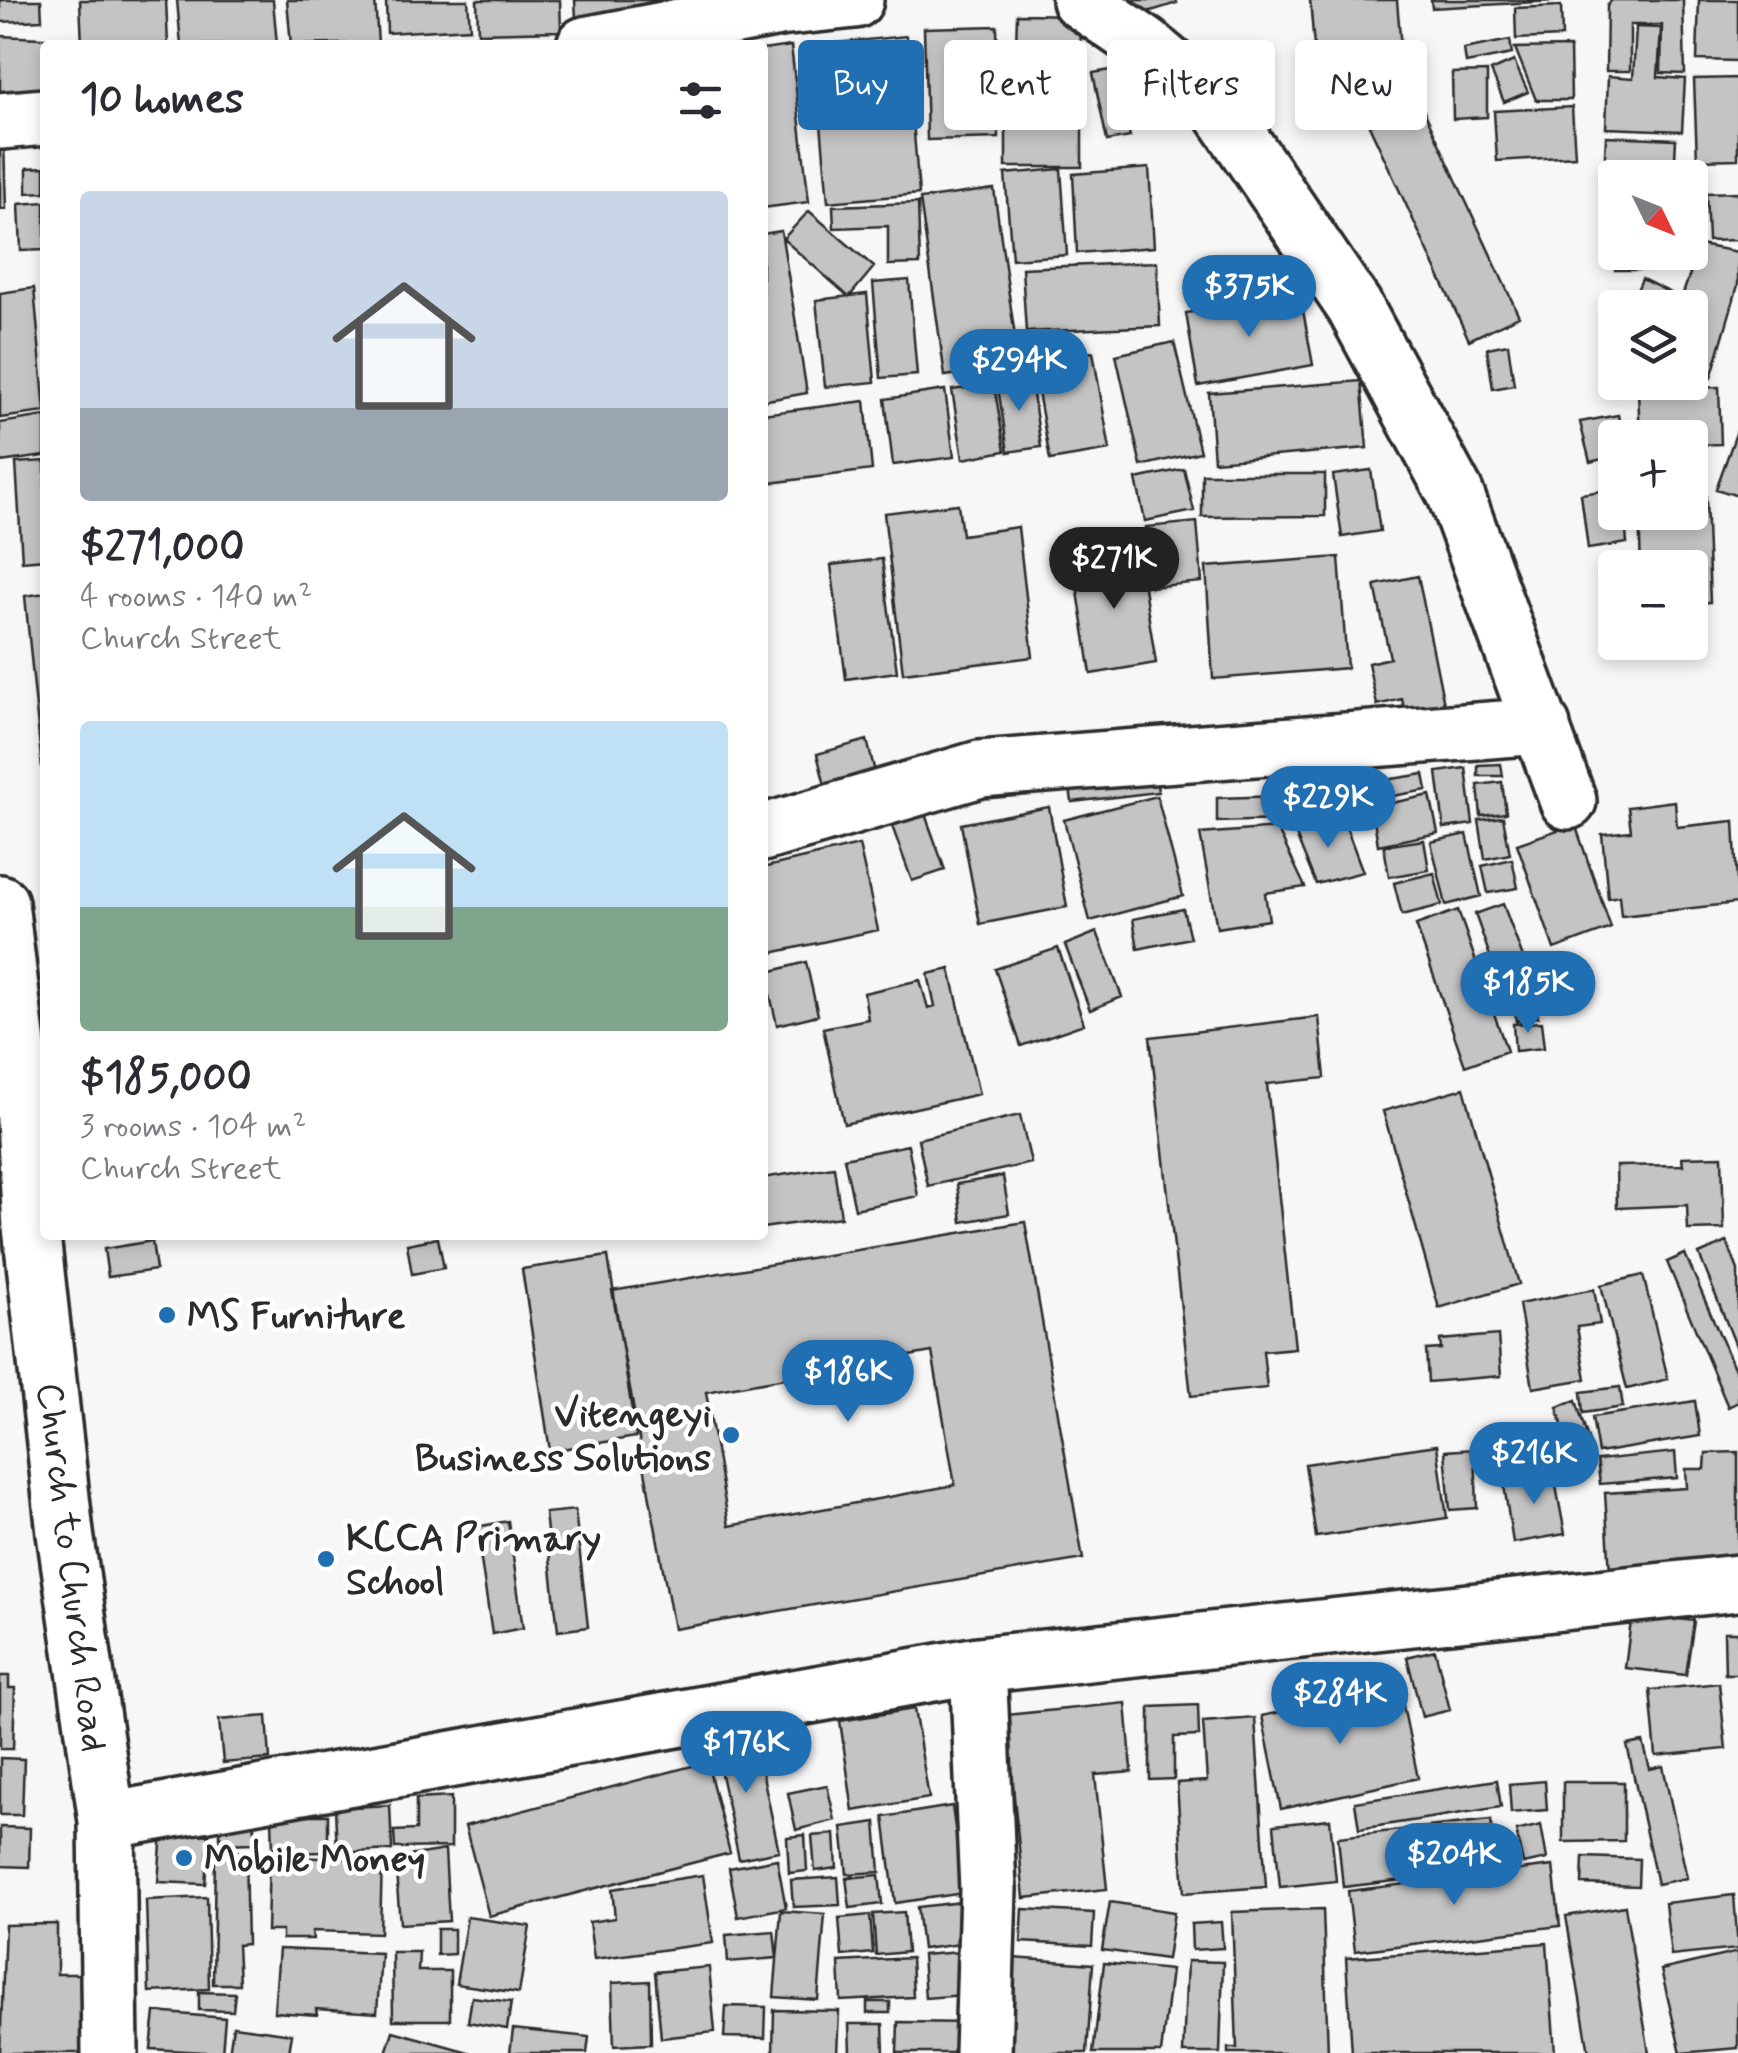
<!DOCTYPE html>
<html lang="en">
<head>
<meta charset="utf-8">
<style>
  :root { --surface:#fff; --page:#f7f7f7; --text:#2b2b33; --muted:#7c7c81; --accent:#1f6fb2 }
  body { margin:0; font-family:Mynerve,sans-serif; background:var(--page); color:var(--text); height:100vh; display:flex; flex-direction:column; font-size:38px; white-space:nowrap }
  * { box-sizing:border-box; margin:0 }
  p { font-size:32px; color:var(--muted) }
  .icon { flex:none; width:55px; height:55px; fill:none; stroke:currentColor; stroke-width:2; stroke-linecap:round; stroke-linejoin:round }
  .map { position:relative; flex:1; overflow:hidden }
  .drawer { position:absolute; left:40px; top:40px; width:728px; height:1200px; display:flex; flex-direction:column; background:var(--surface); border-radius:10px; box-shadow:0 5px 15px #0003 }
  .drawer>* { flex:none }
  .top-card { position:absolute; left:798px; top:40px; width:790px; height:90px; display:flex; gap:20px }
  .needle { width:65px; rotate:133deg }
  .fabs { position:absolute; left:1598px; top:160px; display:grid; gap:20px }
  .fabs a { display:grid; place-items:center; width:110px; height:110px; border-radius:10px; background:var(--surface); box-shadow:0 5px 15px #0003; font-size:50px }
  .price { position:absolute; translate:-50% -85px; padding:0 22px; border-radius:35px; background:var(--accent); color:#fff; font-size:32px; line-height:65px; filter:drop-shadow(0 2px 5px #0008) }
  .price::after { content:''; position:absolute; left:50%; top:60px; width:30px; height:22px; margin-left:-15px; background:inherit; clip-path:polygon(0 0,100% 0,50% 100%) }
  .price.selected { background:#222; color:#fff }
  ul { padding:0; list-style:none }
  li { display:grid; align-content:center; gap:20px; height:530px; padding:0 40px }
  li span { display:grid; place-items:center; height:310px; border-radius:10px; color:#555 }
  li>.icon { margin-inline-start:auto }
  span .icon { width:180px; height:180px; fill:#fffc; stroke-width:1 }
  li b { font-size:42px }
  h2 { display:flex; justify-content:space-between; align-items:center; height:120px; padding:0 40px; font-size:42px }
  .tag { padding:0 35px; border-radius:10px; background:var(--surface); box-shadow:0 5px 15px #0003; font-size:35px; line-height:90px }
  .tag.selected { background:var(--accent); color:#fff }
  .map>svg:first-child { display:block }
</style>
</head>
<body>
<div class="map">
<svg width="1738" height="2053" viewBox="0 0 1738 2053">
  <rect width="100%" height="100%" fill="#f7f7f7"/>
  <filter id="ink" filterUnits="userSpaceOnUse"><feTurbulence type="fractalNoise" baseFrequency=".01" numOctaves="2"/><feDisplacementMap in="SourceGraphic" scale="20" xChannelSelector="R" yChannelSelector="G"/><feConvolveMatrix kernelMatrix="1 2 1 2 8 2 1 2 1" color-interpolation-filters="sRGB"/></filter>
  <g filter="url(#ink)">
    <path fill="#c4c4c4" stroke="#2b2b2b" stroke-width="2.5" fill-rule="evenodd" d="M0,0H41L42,20L0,22Z
      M80,0H166L168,45H82Z
      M177,0H273L277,45H181Z
      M287,0H375L378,43L291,45Z
      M386,0H468L470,28L387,33Z
      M477,0H560L561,31L478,33Z
      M575,0H667L668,15L576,18Z
      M1123,0H1176L1177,3L1129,18Z
      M1310,0H1397L1403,73L1317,82Z
      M1431,0H1554V1L1432,8Z
      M1612,0H1683L1685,74L1661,73L1662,25H1630V71H1606L1607,6Z
      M1699,0H1738V61L1697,60Z
      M1561,6L1562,37L1516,39L1515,8Z
      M1017,14L1081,15L1079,112L1014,110Z
      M997,26L999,138L927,140L924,28Z
      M1636,27L1661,28L1658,77L1685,79L1682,131L1606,128L1608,76L1633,78Z
      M0,36L60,39V45H45V107L0,106Z
      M906,36L919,194L828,202L814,45Z
      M1510,40L1512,54L1466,63L1464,49Z
      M791,46L809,202L762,208V50Z
      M1570,47L1571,100H1536L1515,48Z
      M1514,61L1528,92L1504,102L1491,71Z
      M1117,69L1130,137L1107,141L1093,73Z
      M1487,72V117L1453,119L1452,73Z
      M1738,78V159L1697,160L1694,79Z
      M1419,100L1519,316L1469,340L1369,125Z
      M1572,107L1575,156L1497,161L1494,111Z
      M1006,121H1082V167H1006Z
      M1606,136L1676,139L1674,178H1615V195H1603Z
      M0,141H4L6,209H0Z
      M45,167V192L27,193V168Z
      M1149,168L1154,247L1077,253L1073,174Z
      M1061,169L1067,255L1012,259L1005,174Z
      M994,189L1019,365L945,376L920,199Z
      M1738,192V240L1708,241L1706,193Z
      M45,202V250L21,251L19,204Z
      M918,203L920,264L888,265V226L834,228L833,206Z
      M809,211L874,267L849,297L783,239Z
      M781,231L807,393L762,401V234Z
      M1700,245L1738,252V285L1711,378L1690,372V308H1678Z
      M1616,252H1688L1683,270H1615Z
      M1157,262L1160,326L1026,332L1022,268Z
      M1642,279L1671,293L1663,308H1629Z
      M909,280L917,375L881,378L873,283Z
      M34,288L45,412L0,418V293Z
      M867,294L875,382L825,387L816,300Z
      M1300,294L1313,365L1198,386L1186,313Z
      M1174,342L1200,452L1141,466L1116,355Z
      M1508,344L1514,385L1493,389L1487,348Z
      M1093,352L1110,450L1050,460L1033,363Z
      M1030,375L1041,447L1008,452L997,381Z
      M1361,381L1367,448L1214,461L1209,393Z
      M994,384L1005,451L963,459L952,390Z
      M1719,387L1721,444L1690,445V438H1640L1638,390Z
      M945,390L954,457L893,465L885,399Z
      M865,401L872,470L762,484V414Z
      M1618,415L1623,438H1615V456L1590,462L1580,422Z
      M45,416V456L0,462V423Z
      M1738,428V496L1716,489Z
      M45,461V559L22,561L16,463Z
      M1184,469L1194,511L1145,521L1136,479Z
      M1371,470L1380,531L1342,537L1333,475Z
      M1202,474H1325V516L1202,517Z
      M1705,474L1710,602L1690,603V568H1641L1639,512H1690V475Z
      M1615,489V512H1624L1627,543L1588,549L1581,494Z
      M958,504L962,535L1018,527L1033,657L903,673L884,513Z
      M1197,522L1202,582L1151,587L1146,527Z
      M1138,550L1156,663L1091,674L1073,560Z
      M1339,557L1347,668L1213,679L1206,567Z
      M882,559L897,672L846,679L831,565Z
      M1418,576L1446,714L1407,722L1402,699L1377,705L1368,663L1390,658L1375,585Z
      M45,593V768L42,769L25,596Z
      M867,740L877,780L827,793L817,754Z
      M1154,763L1158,792L1072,802L1068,774Z
      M1501,764L1503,776H1478V765Z
      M1466,768L1473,824L1444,828L1437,772Z
      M1424,774L1427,790L1369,800L1366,783Z
      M1502,782L1506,813L1481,816L1478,785Z
      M1430,795L1438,833L1378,845L1372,807Z
      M1157,796L1183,896L1090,921L1064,820Z
      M1281,796L1282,820L1217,822V798Z
      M1322,797L1323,820L1299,821V798Z
      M1330,798H1356V817L1329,816Z
      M1675,801L1677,827L1734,821L1738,903L1621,916L1619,896L1608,898L1602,834L1631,831L1628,807Z
      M1049,807L1067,907L980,924L961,824Z
      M925,814L945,870L912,881L892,826Z
      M1503,817L1510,854L1485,859L1479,820Z
      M1345,824L1363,872L1316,884L1292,826Z
      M1575,824L1611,928L1554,949L1517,844Z
      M1277,828L1305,887L1265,893L1269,920L1217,928L1200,834Z
      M1467,834L1481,896L1446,905L1431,842Z
      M1424,840L1429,870L1389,877L1384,846Z
      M859,845L878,930L762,955V868Z
      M1512,859L1518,888L1488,893L1482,866Z
      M1434,873L1442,905L1402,915L1394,883Z
      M1503,904L1536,993L1507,1004L1475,914Z
      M1183,909L1190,938L1138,949L1133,919Z
      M1458,910L1507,1051L1465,1066L1416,925Z
      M1097,932L1122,997L1090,1010L1065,945Z
      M1058,948L1084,1024L1021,1046L995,969Z
      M806,962L818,1015L777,1025L765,973Z
      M950,969L979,1094L844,1124L823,1028L868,1019L864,993L920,980L928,1008L935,1006L928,974Z
      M1536,998L1538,1017L1516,1021L1513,1001Z
      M1319,1017L1325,1078L1267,1084L1295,1348L1263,1351L1267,1388L1191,1396L1150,1037Z
      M1541,1022L1544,1048L1515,1051L1513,1024Z
      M1464,1088L1519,1284L1439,1308L1383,1111Z
      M1020,1115L1031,1163L928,1186L918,1139Z
      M908,1145L918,1196L855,1209L844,1158Z
      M1722,1156L1724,1229L1688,1230L1687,1205L1617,1208L1616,1166L1683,1165L1682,1157Z
      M834,1167L841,1217L762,1228V1178Z
      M1003,1176L1009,1214L962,1222L957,1184Z
      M1025,1222L1083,1559L674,1629L612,1291ZM932,1352L955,1485L729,1526L706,1392Z
      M438,1238L444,1268L412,1274L407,1244Z
      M152,1241L156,1270L108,1277L104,1249Z
      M1727,1242L1738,1270V1351L1699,1254Z
      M1685,1254L1738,1377V1402L1728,1407L1667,1262Z
      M608,1256L636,1437L550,1451L522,1269Z
      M1643,1275L1668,1379L1627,1389L1601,1285Z
      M1594,1289L1600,1324L1577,1327L1586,1379L1533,1388L1519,1304Z
      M1498,1335L1501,1376L1428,1382L1426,1350L1441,1349L1440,1340Z
      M1620,1387L1623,1407L1583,1413L1581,1392Z
      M1576,1400L1591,1449L1571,1455L1557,1407Z
      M1695,1401L1700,1436L1598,1453L1592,1417Z
      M1437,1445L1447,1518L1316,1537L1305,1464Z
      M1475,1449L1477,1508L1450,1510L1445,1451Z
      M1675,1452L1677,1478L1600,1484L1597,1460Z
      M1738,1452V1561L1610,1573L1605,1493L1687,1488L1686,1469H1705L1706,1453Z
      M1553,1470L1565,1534L1513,1543L1503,1479Z
      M575,1510L588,1627L558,1631L545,1513Z
      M508,1521L523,1628L492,1634L476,1527Z
      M1632,1613L1694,1621L1686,1675L1625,1668Z
      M1724,1632H1738V1674H1725Z
      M1435,1650L1450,1710L1422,1717L1407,1657Z
      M0,1676H9V1688H15L13,1749H0Z
      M1719,1683L1726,1749L1656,1756L1650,1690Z
      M1399,1686L1418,1778L1281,1809L1262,1716Z
      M1126,1703L1132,1772L1095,1775L1107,1889L1024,1898L1006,1715Z
      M1198,1705L1199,1736L1174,1737V1779L1150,1780V1707Z
      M914,1709L929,1798L853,1811L840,1721Z
      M267,1716L270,1759L223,1763L219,1720Z
      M1255,1718L1266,1887L1184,1893L1177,1783L1207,1781L1203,1722Z
      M754,1733L779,1851L739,1859L714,1741Z
      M1643,1742L1650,1769L1663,1766L1687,1878L1657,1884L1627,1745Z
      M0,1758L24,1759L22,1815H0Z
      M707,1762L730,1853L489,1916L465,1826Z
      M1497,1780L1501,1807L1359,1829L1355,1802Z
      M1545,1781L1547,1810L1511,1813L1509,1784Z
      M1563,1782H1624V1841L1563,1842Z
      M827,1785L835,1820L796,1830L788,1793Z
      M451,1797V1847L395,1848L394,1831L416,1830V1799Z
      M390,1805L392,1850L337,1853L335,1808Z
      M952,1806L964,1893L895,1903L884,1817Z
      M272,1815H328V1852L273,1853Z
      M220,1817H254V1843L220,1844Z
      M1330,1819L1336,1881L1280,1887L1274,1825Z
      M1491,1820L1497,1869L1343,1887L1338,1837Z
      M876,1822L880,1872L847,1874L842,1827Z
      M1541,1825L1547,1859L1523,1864L1516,1831Z
      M0,1827L30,1828L29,1867L0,1866Z
      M162,1832L209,1835L205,1884L158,1882Z
      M835,1834L837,1868L815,1871L812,1836Z
      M805,1835L807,1871L789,1873L787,1837Z
      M445,1850L449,1921L400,1924L395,1858Z
      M245,1851L247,1944L237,1945L239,1984H213L215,1853Z
      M269,1857L382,1859L380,1933L312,1931L313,1939H282V1931H267Z
      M1583,1857L1639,1859L1638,1886L1582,1884Z
      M777,1859L786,1908L738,1917L729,1868Z
      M1553,1866L1560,1926L1355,1951L1348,1891Z
      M703,1875L713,1943L594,1959L589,1922L615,1918L612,1889Z
      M879,1875L882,1904L850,1908L846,1878Z
      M838,1877L840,1905L793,1907L791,1880Z
      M1734,1895L1738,1949L1671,1956L1665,1903Z
      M207,1897L209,1989L149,1992L146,1900Z
      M971,1901L976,1942L922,1949L917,1907Z
      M1110,1902L1174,1912L1167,1959L1102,1950Z
      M1625,1906L1649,2053H1589L1566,1916Z
      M1023,1909L1094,1913L1092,1946L1021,1942Z
      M1323,1909L1328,2053H1228V2048H1237L1232,1912Z
      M781,1911L825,1914L818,2000L774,1997Z
      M904,1912L907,1952L876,1955L873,1914Z
      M870,1915L873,1953L842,1956L839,1918Z
      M467,1917L530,1926L519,1993L456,1984Z
      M1221,1922L1223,1948L1192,1950L1191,1924Z
      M57,1924V1974H80L81,2053H0L5,1925Z
      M437,1929H454V1954L437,1955Z
      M774,1931L777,1958L728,1962L726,1935Z
      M1547,1943L1555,2053H1352L1346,1958Z
      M279,1949L381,1953L377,2013L316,2009L317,2015L274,2012Z
      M973,1951L977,1994L925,1998L922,1955Z
      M392,1952H419L418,1971H450V2020H393Z
      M1738,1952V2048L1681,2053L1661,1970Z
      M911,1958L913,1997L841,2001L839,1962Z
      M1013,1958L1093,1964L1087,2053H1005Z
      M1187,1961L1223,1962L1220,2053H1183Z
      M1104,1963L1171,1970L1161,2053H1093Z
      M709,1967L715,2032L661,2038L655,1972Z
      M650,1981L651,2044L614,2046L612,1983Z
      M199,1992L235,1993L233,2011L199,2010Z
      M472,1997L511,2002L507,2029L468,2022Z
      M867,2002H890V2013H867Z
      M726,2006L766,2007L765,2038L724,2037Z
      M774,2010L839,2011L837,2053H773Z
      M155,2012L225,2018L222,2053L151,2049Z
      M898,2022L975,2023L974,2053H897Z
      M849,2024H883L884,2053H850Z
      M233,2026L292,2034L289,2053H229Z
      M513,2029L589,2037L587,2053H510Z
      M393,2031L472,2053H386Z"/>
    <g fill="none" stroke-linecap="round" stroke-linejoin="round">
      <defs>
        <path id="minor" d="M1080,0L1145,45L1218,106L1354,306L1455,493L1568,801
          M585,45L779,8L855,0
          M0,121L45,117
          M762,833L980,769L1542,726
          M0,903L24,1104L31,1227L65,1533L107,1821L110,2053
          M978,1665L988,1889L983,2053
          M107,1821L978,1665L1738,1583"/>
      </defs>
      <use href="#minor" stroke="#2b2b2b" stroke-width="62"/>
      <use href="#minor" stroke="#fff" stroke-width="55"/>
    </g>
  </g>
  <g fill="#1f6fb2" stroke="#fff" stroke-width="4">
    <circle cx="167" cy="1315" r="10"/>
    <circle cx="731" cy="1435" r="10"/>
    <circle cx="326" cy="1559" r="10"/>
    <circle cx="184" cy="1858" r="10"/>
  </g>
  <g text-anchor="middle" stroke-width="9" stroke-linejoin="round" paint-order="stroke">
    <g font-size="38" font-weight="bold" fill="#2b2b2b" stroke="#fff" text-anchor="start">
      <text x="187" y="1328">MS Furniture</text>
      <text x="711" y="1426" text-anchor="end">Vitengeyi<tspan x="711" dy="44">Business Solutions</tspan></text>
      <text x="346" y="1550">KCCA Primary<tspan x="346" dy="44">School</tspan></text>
      <text x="204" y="1871">Mobile Money</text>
    </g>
    <g font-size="38" fill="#2b2b2b" stroke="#fff">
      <text transform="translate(73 1567) rotate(83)" y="13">Church to Church Road</text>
    </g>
  </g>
</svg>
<div class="fabs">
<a><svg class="needle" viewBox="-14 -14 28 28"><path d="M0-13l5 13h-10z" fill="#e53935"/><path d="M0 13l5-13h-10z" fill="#7c7c81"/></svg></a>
<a><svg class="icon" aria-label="layers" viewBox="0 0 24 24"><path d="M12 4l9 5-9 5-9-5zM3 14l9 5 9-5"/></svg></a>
<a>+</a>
<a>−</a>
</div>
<b class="price" style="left:1249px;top:340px">$375K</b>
<b class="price" style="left:1019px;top:414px">$294K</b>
<b class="price selected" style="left:1114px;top:612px">$271K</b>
<b class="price" style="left:1328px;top:851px">$229K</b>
<b class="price" style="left:1528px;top:1036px">$185K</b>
<b class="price" style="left:848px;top:1425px">$186K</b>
<b class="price" style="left:1534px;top:1507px">$216K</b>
<b class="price" style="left:1340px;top:1747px">$284K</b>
<b class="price" style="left:746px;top:1796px">$176K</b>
<b class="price" style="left:1454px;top:1908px">$204K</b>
<div class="top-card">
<a class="tag selected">Buy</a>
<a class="tag">Rent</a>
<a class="tag">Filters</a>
<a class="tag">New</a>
</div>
<section class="drawer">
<h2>10 homes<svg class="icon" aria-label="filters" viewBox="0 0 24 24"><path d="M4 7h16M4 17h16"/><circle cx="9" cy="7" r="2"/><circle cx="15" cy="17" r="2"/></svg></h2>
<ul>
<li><span style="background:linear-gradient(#c9d6e8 70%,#9aa5b1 0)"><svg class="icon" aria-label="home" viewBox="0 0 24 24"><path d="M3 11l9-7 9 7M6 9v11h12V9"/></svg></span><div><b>$271,000</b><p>4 rooms · 140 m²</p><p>Church Street</p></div></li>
<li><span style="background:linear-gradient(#bfe0f5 60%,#7fa58c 0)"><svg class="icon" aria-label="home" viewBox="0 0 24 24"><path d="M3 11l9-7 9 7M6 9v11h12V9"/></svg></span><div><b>$185,000</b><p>3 rooms · 104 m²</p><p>Church Street</p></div></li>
</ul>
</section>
</div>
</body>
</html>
